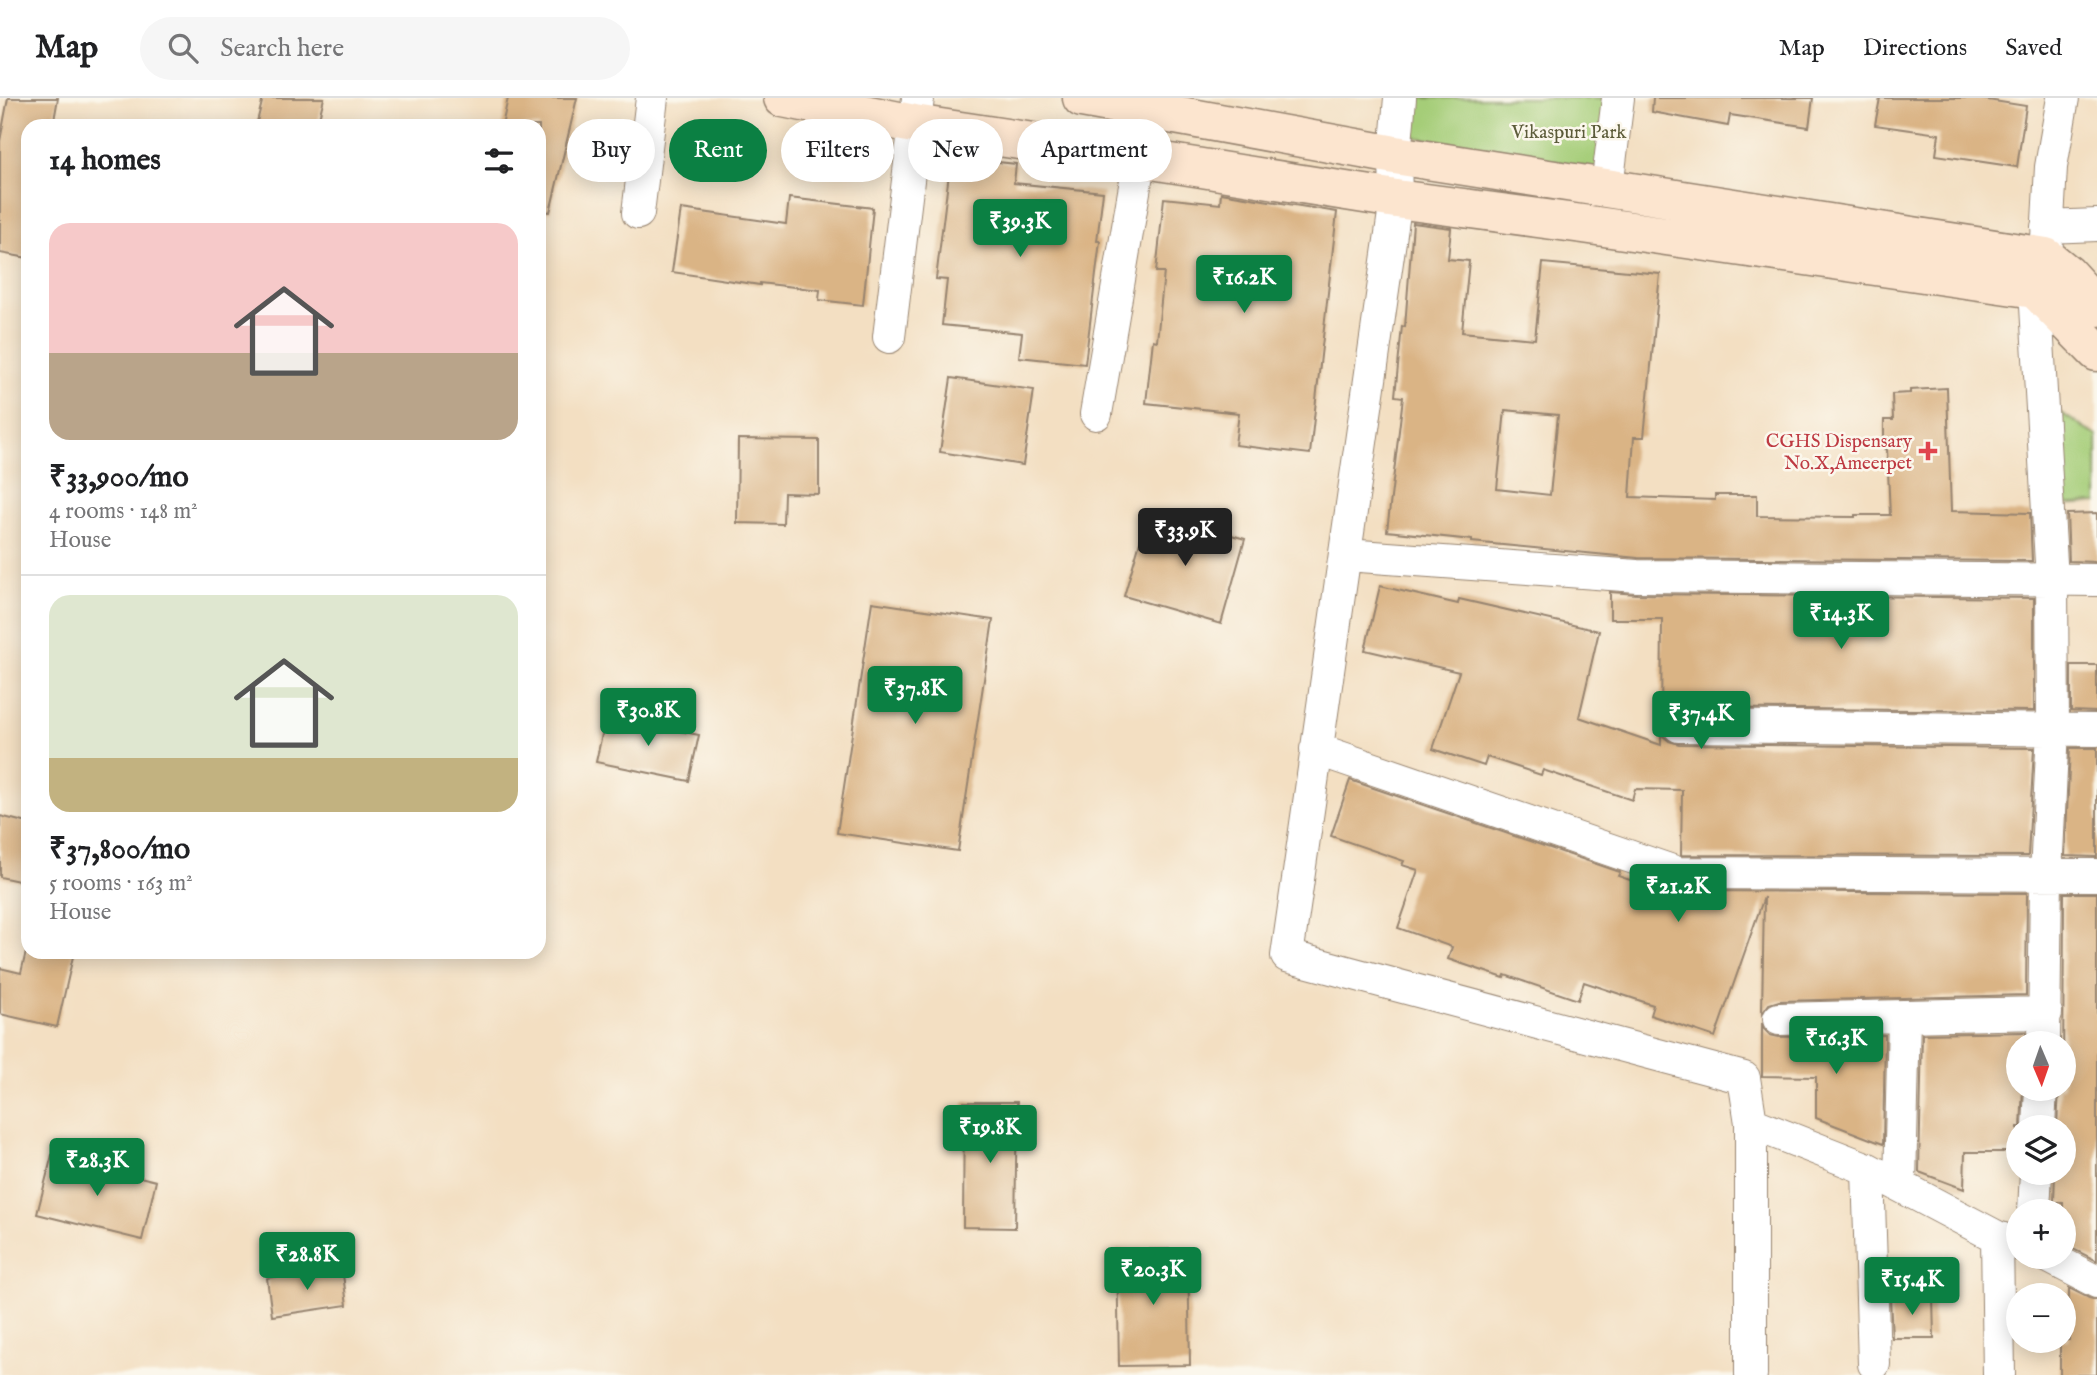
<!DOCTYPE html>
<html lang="en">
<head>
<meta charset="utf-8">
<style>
  :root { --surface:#fff; --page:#f6f6f6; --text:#202124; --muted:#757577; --line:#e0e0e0; --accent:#0b8043 }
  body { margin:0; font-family:"IM FELL English",serif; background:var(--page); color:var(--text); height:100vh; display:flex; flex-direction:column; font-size:26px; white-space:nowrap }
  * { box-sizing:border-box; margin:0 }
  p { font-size:23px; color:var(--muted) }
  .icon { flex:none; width:38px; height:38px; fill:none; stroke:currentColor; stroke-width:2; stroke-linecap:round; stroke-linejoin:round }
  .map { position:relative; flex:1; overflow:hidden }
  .drawer { position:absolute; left:21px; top:21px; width:525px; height:840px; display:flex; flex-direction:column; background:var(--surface); border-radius:21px; box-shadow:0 4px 18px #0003 }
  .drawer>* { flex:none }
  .top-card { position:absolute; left:567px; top:21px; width:665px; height:63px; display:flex; gap:14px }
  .needle { width:46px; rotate:178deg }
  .buttons { position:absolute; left:2006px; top:933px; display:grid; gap:14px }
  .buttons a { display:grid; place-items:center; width:70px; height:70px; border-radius:50%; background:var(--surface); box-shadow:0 4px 18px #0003; font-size:35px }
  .price { position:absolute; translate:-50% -60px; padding:0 16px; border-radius:7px; background:var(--accent); color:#fff; font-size:23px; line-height:46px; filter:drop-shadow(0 2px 4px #0008) }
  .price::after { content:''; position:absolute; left:50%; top:42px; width:21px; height:16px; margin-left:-10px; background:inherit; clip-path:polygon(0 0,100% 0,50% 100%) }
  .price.current { background:#222; color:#fff }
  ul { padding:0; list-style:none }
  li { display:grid; align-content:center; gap:14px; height:371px; padding:0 28px }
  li+li { border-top:2px solid var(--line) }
  li span { display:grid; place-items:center; height:217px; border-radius:21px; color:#555 }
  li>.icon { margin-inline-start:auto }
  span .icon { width:126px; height:126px; fill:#fffc; stroke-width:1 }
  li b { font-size:30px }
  h2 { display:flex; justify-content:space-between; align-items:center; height:84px; padding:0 28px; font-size:30px }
  .pill { padding:0 24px; border-radius:32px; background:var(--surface); box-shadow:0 4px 18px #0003; font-size:24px; line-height:63px }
  .pill.current { background:var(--accent); color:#fff }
  header { display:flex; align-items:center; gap:42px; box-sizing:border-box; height:98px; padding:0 35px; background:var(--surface); border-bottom:2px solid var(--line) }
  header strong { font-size:33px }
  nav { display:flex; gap:38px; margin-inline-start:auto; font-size:24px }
  .search { width:490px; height:63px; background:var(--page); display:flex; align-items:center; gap:18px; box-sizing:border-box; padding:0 24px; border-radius:38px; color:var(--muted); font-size:26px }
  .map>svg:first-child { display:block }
</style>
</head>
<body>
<header>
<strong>Map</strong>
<div class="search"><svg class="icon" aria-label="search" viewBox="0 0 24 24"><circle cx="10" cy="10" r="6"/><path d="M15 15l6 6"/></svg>Search here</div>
<nav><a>Map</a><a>Directions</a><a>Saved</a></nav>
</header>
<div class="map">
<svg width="2097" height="1277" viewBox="0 0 2097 1277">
  <rect width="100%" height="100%" fill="#fbf7ec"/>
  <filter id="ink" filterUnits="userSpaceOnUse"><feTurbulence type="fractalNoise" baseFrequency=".0143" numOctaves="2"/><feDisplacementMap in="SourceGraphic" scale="14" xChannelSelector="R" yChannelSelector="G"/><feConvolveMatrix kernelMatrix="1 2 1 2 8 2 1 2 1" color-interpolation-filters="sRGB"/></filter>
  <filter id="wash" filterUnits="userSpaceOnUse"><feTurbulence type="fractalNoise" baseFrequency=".00686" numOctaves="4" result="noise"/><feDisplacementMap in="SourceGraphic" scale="28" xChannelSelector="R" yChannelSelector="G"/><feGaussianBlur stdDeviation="1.57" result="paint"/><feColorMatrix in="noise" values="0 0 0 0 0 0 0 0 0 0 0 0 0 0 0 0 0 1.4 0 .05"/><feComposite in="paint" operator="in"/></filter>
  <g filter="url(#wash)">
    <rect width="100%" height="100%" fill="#f3dfc2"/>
    <path fill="#a5cd78" stroke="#707c4b" stroke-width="2" d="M1405,0H1612L1603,72L1403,37Z
      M2056,312L2097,338V405L2054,407Z"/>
    <g id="blocks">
      <path fill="#dab485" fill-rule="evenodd" d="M8,0H58L53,28H28V160L0,155V43Z
        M263,0H324L317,28H256Z
        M508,0H577L550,114L539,112V28H502Z
        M1653,0H1813L1809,29L1730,17L1728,28L1652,14Z
        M1880,0H1975L2026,8L2017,69L1936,57L1939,36L1875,27Z
        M951,59L1016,66L1014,85L1103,94L1097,143H1100L1085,266L1019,259L1022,235L942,227L947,182L936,181Z
        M1221,95L1337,114L1310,356L1235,347L1239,315L1146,305L1153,242L1157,243L1164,174H1156L1164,100L1220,106Z
        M789,100L873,110L863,207L819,202L820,192L760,185V187L672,174L681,111L786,126Z
        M1413,125L1451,130L1448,161L1469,163L1462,234L1535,241L1543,165L1660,176L1644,339H1634L1630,399L1715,402V397H1757V418L1855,419V417H1890L1887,351H1884V322H1893L1892,296L1910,295V292L1947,290L1951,413L2030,415L2032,463L1638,460L1472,444V442L1387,433L1403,299L1395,298L1402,228L1405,229ZM1505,312L1558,317L1550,397L1497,391Z
        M951,280L1034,292L1023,367L940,354Z
        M738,341L819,342V396L784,395L783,426L737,425Z
        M1149,413L1245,441L1221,526L1124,498Z
        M2097,415V464L2069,463L2067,416Z
        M1380,488L1458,506L1459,501L1599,533L1579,619L1661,647V631L1663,638L1669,643L1679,646L2034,650L2028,758L1681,757L1682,692L1635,691L1632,702L1543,672L1541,677L1487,659L1484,668L1433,651L1459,574L1365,552Z
        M1610,494L1637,496L2034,500V613L1679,610L1669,612L1664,618L1661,625L1662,521H1610Z
        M872,504L993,522L958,753L837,735Z
        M2071,567H2097V614L2071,613Z
        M606,618L699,637L689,683L596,664Z
        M2070,650H2097V759L2065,758Z
        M1350,682L1620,774L1618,778L1680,799V793L2027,795L2026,897L1779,903L1769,906L1762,916L1764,799L1715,939L1650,917L1653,907L1584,884L1578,902L1505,877L1504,880L1448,861L1452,849L1398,830L1418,772L1402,767L1404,763L1331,738Z
        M0,718L28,725V785L0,779Z
        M2064,795H2097V1163L2063,1146V1104H2054L2055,1074H2063V1029H2057L2059,990H2063Z
        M26,854H74L57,929L0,916V870L21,875Z
        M1762,925L1764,931L1770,937L1779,939L1885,937L1883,1046L1816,1020V979L1762,978Z
        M2026,934V945H2018V990H2023L2021,1029H2018V1054H1965L1964,1091L1919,1074L1922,936Z
        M964,1004H1017L1015,1130L963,1129Z
        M52,1057L156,1083L142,1142L37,1116Z
        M1188,1151L1190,1267L1119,1268L1117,1152Z
        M342,1169L347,1207L272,1218L267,1180Z
        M2069,1190L2089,1200L2097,1202V1277H2060V1242H2069Z
        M1890,1198H1933L1934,1240H1892Z"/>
    </g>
  </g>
  <g filter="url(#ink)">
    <use href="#blocks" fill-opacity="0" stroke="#978470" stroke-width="2"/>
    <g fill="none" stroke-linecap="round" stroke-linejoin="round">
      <defs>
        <path id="minor" d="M1400,0L1395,57L1396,101L1287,858L1744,980L1751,1025V1277
          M1607,89L1618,0
          M638,115L652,0
          M2047,129L2097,127
          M889,239L918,0
          M1096,316L1148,12
          M1346,457L1637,478L2097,482
          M1679,628L2097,632
          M1316,651L1678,775L2097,777
          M1779,921L1904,918
          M2044,945L2046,777L2053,631L2052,482L2035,191L2046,159L2051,69L2063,0
          M1751,1025L1868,1071L1997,1139L2018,1146
          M2039,1029L2041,990
          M1868,1071L1874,1266
          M1900,1086L1904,918L2046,915
          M2034,1113L2036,1074
          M1997,1139L1999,1277
          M2047,1158L2097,1184"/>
        <path id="secondary" d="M783,0L914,26L1139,60L1396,101L1583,126L2035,191L2097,254
          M1082,0L1395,57L2046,159L2067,176L2097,209"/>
      </defs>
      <use href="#minor" stroke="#978470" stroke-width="34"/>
      <use href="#secondary" stroke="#978470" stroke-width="41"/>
      <use href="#minor" stroke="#fff" stroke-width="32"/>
      <use href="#secondary" stroke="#fce5cf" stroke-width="38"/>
    </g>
  </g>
  <path fill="#e0444e" stroke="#fbf7ec" stroke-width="2.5" d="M1924.5 342.5h7v7h7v7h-7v7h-7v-7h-7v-7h7z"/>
  <g text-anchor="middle" stroke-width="5" stroke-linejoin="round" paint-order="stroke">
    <g font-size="19" fill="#5b5b39" stroke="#fbf7ec">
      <text x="1569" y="40">Vikaspuri Park</text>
    </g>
    <g font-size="19" fill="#be3a42" stroke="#fbf7ec" text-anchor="end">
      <text x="1912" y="349">CGHS Dispensary<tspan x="1912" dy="22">No.X,Ameerpet</tspan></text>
    </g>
  </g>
</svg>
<div class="buttons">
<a><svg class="needle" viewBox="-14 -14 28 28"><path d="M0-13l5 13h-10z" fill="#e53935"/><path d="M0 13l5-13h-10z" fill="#757577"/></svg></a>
<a><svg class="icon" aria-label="layers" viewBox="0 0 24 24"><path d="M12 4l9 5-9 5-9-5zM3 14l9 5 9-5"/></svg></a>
<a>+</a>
<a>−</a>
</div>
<b class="price" style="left:1020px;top:161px">₹39.3K</b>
<b class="price" style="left:1244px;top:217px">₹16.2K</b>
<b class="price current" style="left:1185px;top:470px">₹33.9K</b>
<b class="price" style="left:1841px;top:553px">₹14.3K</b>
<b class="price" style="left:915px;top:628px">₹37.8K</b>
<b class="price" style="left:648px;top:650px">₹30.8K</b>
<b class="price" style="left:1701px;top:653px">₹37.4K</b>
<b class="price" style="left:1678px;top:826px">₹21.2K</b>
<b class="price" style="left:1836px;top:978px">₹16.3K</b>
<b class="price" style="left:990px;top:1067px">₹19.8K</b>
<b class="price" style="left:97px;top:1100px">₹28.3K</b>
<b class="price" style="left:307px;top:1194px">₹28.8K</b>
<b class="price" style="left:1153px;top:1209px">₹20.3K</b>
<b class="price" style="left:1912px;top:1219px">₹15.4K</b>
<div class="top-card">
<a class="pill">Buy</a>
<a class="pill current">Rent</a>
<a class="pill">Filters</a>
<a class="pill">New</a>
<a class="pill">Apartment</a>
</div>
<section class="drawer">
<h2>14 homes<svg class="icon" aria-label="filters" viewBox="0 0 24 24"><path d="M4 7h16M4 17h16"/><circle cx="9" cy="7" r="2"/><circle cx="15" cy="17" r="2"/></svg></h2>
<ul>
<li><span style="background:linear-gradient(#f6c9c9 60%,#b9a48a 0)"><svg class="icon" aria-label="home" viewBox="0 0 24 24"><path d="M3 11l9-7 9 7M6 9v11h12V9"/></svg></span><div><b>₹33,900/mo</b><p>4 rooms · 148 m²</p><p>House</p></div></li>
<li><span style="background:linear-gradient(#dfe7d0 75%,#c2b280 0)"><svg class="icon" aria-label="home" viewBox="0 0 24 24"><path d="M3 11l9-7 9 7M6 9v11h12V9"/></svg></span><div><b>₹37,800/mo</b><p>5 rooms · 163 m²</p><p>House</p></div></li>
</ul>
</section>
</div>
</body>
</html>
